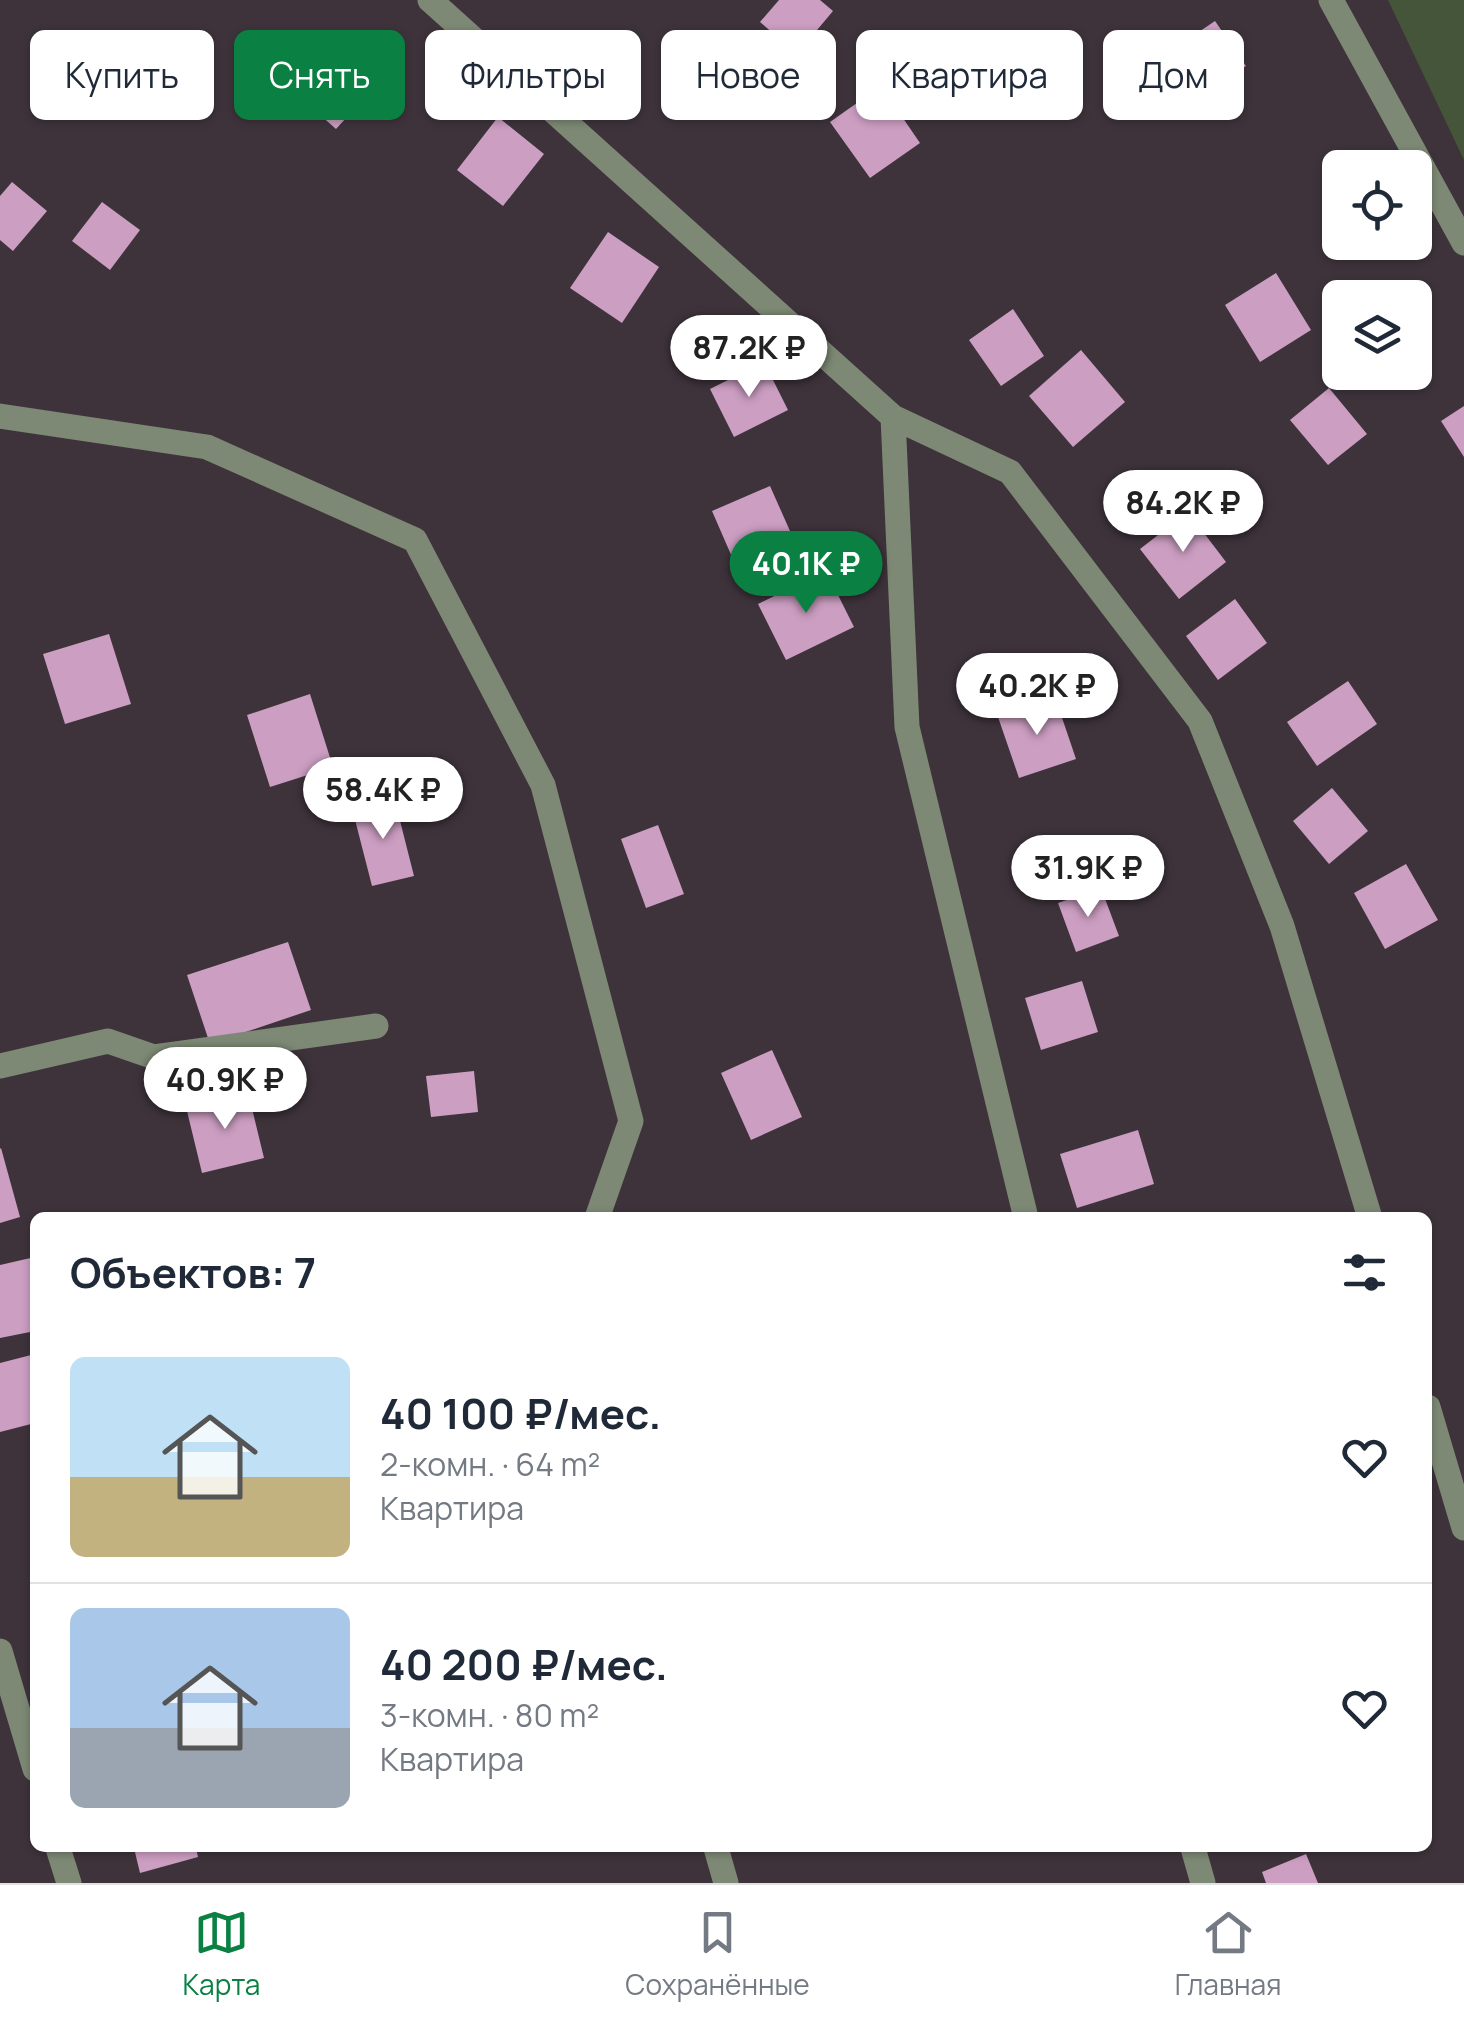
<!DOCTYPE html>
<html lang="ru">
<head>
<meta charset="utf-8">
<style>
  :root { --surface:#fff; --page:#f2f2f3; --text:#1f2937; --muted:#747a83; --line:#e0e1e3; --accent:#0b8043 }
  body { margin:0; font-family:Manrope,sans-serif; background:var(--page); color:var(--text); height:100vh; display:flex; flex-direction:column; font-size:38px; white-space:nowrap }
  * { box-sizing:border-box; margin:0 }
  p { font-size:32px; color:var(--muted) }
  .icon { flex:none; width:55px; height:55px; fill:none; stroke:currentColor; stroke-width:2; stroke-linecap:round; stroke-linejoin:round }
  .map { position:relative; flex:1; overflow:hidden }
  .drawer { position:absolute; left:30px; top:1212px; width:1402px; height:640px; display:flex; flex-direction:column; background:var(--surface); border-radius:15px; box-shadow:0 2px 8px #0004 }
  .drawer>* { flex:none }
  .hud { position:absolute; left:30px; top:30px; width:1405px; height:90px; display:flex; gap:20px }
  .tools { position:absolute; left:1322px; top:150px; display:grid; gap:20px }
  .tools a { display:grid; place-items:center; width:110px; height:110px; border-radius:15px; background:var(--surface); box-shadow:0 2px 8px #0004; font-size:50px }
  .price { position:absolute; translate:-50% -85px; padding:0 22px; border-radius:35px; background:#fff; color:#222; font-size:32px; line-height:65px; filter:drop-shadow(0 2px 5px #0008) }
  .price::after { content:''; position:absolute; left:50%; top:60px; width:30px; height:22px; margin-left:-15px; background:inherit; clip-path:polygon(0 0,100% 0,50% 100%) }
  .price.selected { background:var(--accent); color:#fff }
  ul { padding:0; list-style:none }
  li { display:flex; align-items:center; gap:30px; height:250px; padding:0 40px }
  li+li { border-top:2px solid var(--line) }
  li span { display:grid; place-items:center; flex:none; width:280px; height:200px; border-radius:15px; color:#555 }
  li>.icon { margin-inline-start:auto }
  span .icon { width:120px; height:120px; fill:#fffc; stroke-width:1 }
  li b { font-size:42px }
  h2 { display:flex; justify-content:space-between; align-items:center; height:120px; padding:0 40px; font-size:42px }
  .chip { padding:0 35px; border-radius:15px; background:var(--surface); box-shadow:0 2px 8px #0004; font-size:35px; line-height:90px }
  .chip.selected { background:var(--accent); color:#fff }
  .dock { display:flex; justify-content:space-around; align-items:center; height:140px; border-top:2px solid var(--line); background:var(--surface); font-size:28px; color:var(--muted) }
  .dock a { display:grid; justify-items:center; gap:5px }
  .dock .selected { color:var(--accent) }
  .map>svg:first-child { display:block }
</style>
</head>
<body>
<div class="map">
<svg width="1464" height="1883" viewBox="0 0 1464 1883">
  <rect width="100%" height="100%" fill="#3e333b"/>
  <path fill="#455539" d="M1388,0H1464V160Z"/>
  <path fill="#cc9ec2" d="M779,0H820L833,11L797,54L760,22Z
    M1215,21L1246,66L1204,95L1172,50Z
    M99,30L130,56L90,106L58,79Z
    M348,30L391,69L336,129L292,90Z
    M881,86L920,143L870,178L830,122Z
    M498,117L544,154L503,206L457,170Z
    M12,182L47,211L13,251L0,240V196Z
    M102,202L140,230L110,270L72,241Z
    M608,232L659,267L622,323L570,288Z
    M1276,273L1311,330L1260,362L1225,305Z
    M1013,309L1044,356L1001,386L969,340Z
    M1081,350L1125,402L1073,447L1029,396Z
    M764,362L788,410L734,437L710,389Z
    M1329,388L1367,434L1328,465L1290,420Z
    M1464,406V457L1441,421Z
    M770,486L790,531L732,557L712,511Z
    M1188,512L1226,562L1179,599L1140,549Z
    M826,571L854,627L786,660L758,604Z
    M1235,599L1267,643L1218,680L1186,636Z
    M109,634L131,704L65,724L43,654Z
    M1348,681L1377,724L1317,766L1287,722Z
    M310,694L333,767L270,787L247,715Z
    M1055,697L1076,759L1019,778L998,717Z
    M1332,788L1368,831L1329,864L1293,821Z
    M394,797L414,876L372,886L352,808Z
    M658,825L684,894L646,908L621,839Z
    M1406,864L1438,920L1385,949L1354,893Z
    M1101,888L1119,936L1076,952L1058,903Z
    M288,942L311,1010L210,1044L187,975Z
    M1082,981L1098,1032L1041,1050L1025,998Z
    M772,1050L802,1117L751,1140L721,1073Z
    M474,1071L478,1112L431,1117L426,1076Z
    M248,1092L264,1158L202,1173L186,1107Z
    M1138,1130L1154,1184L1077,1208L1060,1154Z
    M1,1148L20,1217L0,1223V1149Z
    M35,1257V1331L0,1338V1265Z
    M35,1354V1423L0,1432V1363Z
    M134,1848H196L198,1857L140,1873Z
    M1306,1854L1318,1883H1266L1262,1872Z"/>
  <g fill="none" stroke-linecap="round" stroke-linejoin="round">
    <path stroke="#7d8975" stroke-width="25" d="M430,0L893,417L1010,472L1200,721L1282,926L1370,1218
      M1331,0L1464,243
      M0,416L207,447L415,540L543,785L631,1121L597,1218
      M893,417L907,727L1026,1218
      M0,1066L108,1041L154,1057L376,1026
      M1428,1407L1464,1528
      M0,1651L35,1769
      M58,1848L69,1883
      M716,1848L726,1883
      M1193,1848L1203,1883"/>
  </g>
</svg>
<div class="tools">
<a><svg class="icon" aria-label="locate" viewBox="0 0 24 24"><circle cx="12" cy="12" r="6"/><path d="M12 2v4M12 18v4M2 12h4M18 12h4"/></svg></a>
<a><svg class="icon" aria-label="layers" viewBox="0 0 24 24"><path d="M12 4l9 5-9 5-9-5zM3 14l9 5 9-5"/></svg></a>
</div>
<b class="price" style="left:749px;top:400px">87.2K ₽</b>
<b class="price" style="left:1183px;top:555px">84.2K ₽</b>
<b class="price selected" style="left:806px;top:616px">40.1K ₽</b>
<b class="price" style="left:1037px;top:738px">40.2K ₽</b>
<b class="price" style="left:383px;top:842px">58.4K ₽</b>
<b class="price" style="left:1088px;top:920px">31.9K ₽</b>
<b class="price" style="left:225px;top:1132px">40.9K ₽</b>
<div class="hud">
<a class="chip">Купить</a>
<a class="chip selected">Снять</a>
<a class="chip">Фильтры</a>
<a class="chip">Новое</a>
<a class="chip">Квартира</a>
<a class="chip">Дом</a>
</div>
<section class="drawer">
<h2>Объектов: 7<svg class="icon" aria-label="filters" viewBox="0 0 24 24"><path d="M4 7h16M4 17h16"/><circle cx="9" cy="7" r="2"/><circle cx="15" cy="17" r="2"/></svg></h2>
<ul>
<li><span style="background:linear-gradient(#bfe0f5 60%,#c2b280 0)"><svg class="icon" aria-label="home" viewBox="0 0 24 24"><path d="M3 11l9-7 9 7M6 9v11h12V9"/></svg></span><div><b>40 100 ₽/мес.</b><p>2-комн. · 64 m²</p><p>Квартира</p></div><svg class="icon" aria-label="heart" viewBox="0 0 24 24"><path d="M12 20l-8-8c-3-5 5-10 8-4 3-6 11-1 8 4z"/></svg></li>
<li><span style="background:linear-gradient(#a9c7e8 60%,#9aa5b1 0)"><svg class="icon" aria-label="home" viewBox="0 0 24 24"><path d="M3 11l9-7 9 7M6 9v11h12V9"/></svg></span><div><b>40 200 ₽/мес.</b><p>3-комн. · 80 m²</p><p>Квартира</p></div><svg class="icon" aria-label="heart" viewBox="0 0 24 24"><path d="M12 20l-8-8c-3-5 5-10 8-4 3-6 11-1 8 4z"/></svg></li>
</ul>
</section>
</div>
<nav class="dock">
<a class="selected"><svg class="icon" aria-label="map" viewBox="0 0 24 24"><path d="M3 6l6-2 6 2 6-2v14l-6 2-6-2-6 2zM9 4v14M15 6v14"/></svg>Карта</a>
<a><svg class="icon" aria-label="saved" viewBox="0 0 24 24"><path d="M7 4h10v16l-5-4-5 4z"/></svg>Сохранённые</a>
<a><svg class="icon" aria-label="home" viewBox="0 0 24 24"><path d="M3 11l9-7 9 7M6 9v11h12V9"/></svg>Главная</a>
</nav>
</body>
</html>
